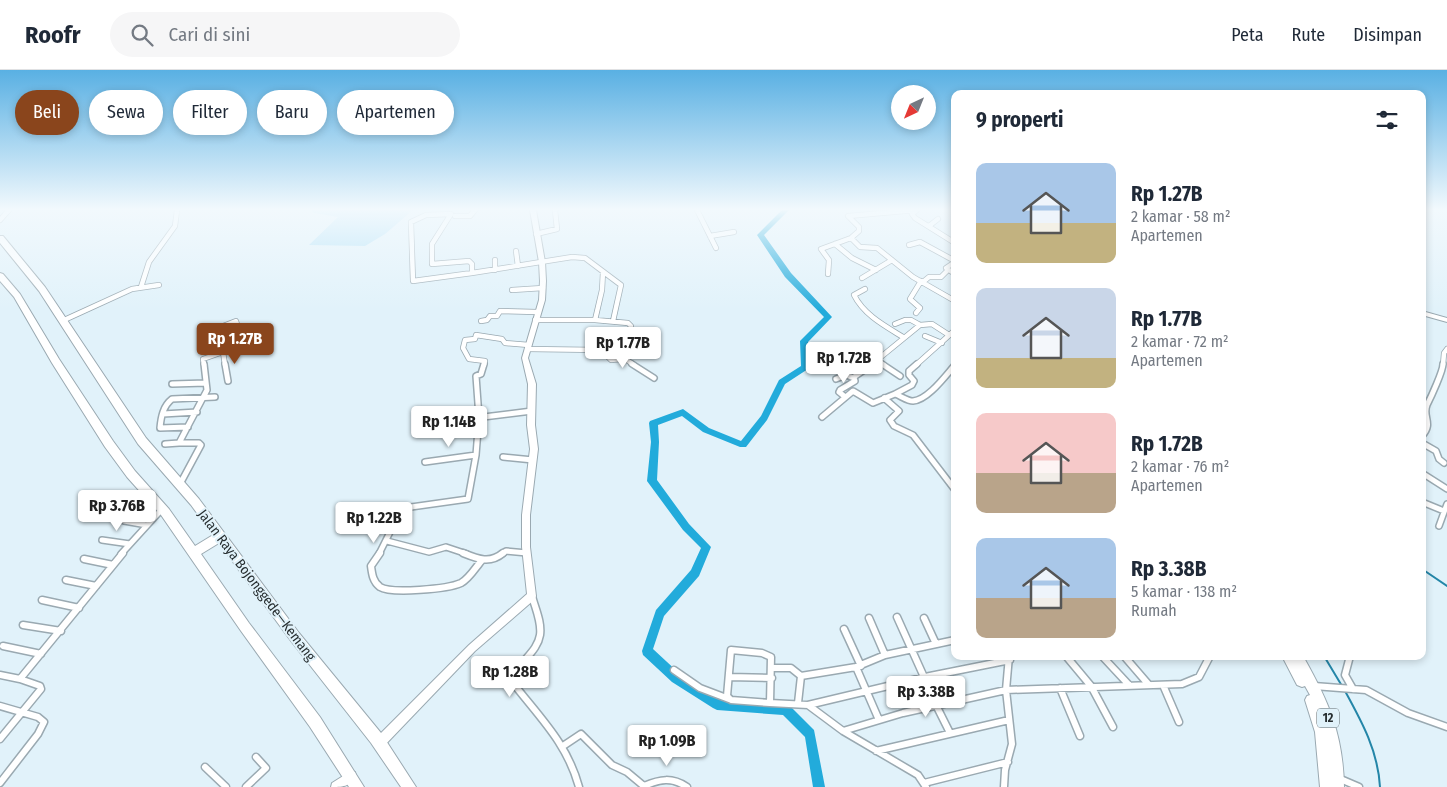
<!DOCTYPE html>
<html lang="id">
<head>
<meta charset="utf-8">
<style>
  :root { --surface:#fff; --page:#f6f6f7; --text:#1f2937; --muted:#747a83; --line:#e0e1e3; --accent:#8a451c }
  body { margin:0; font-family:"Fira Sans Condensed",sans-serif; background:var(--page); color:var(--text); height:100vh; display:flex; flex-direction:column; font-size:19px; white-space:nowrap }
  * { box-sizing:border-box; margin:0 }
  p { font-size:16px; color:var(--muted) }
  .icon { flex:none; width:28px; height:28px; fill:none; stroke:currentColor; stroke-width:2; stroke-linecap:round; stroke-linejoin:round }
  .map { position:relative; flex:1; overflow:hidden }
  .side { position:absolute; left:951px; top:20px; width:475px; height:570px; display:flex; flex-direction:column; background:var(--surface); border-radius:10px; box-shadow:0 2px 8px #0003 }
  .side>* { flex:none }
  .hud { position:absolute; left:15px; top:20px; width:475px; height:45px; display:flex; gap:10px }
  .needle { width:32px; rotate:223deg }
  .controls { position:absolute; left:891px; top:15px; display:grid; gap:10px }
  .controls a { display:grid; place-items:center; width:45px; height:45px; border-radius:50%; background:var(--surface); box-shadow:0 2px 8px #0003; font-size:25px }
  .price { position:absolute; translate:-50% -42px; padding:0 11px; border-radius:5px; background:#fff; color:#222; font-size:16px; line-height:32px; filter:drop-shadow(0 1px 2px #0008) }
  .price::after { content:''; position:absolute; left:50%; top:30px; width:15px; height:11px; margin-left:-8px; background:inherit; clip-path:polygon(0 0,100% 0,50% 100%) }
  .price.on { background:var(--accent); color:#fff }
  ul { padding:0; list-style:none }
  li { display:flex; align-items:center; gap:15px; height:125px; padding:0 25px }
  li span { display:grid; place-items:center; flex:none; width:140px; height:100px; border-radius:10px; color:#555 }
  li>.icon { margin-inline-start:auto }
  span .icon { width:60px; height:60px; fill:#fffc; stroke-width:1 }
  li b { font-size:21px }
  h2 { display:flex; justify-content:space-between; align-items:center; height:60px; padding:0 25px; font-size:21px }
  .chip { padding:0 18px; border-radius:22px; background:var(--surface); box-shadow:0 2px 8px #0003; font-size:18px; line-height:45px }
  .chip.on { background:var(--accent); color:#fff }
  header { display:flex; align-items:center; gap:30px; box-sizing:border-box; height:70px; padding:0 25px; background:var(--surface); border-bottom:1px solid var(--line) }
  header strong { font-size:24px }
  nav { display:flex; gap:28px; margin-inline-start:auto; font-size:18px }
  .search { width:350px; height:45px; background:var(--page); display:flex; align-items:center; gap:12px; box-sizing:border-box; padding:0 18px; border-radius:28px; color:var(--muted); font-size:19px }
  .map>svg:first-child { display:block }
</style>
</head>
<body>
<header>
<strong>Roofr</strong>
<div class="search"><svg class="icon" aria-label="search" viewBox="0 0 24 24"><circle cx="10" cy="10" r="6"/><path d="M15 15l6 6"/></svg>Cari di sini</div>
<nav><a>Peta</a><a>Rute</a><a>Disimpan</a></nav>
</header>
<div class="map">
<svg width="1447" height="717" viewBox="0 0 1447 717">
  <rect width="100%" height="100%" fill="#e1f2fa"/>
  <path fill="#b2e1f7" d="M313,140H413L385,164L365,176L309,175L338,147L314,143L312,141Z"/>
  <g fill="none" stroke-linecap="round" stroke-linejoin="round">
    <path stroke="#2486a8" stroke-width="2" d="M1422,499L1447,516
      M1324,586L1342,616
      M1345,621C1362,652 1378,681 1380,717"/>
    <path fill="#22abdb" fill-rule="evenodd" d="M782,140H789L764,165L791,203L832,247L808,272L809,297L808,299L785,314L767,350L746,377H740L703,362L682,346L658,355L659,372L657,410L689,454L711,477L699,506L664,546L653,579L680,604L719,629L786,634L790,636L814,660L825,717H813L805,667L783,645L717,640L713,638L672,612L643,585L642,581L656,540L691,500L701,478L683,460L647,411L651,372L649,353L650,351L683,339L709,358L741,371L761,346L779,310L801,296L800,271L824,247L785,207L757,165Z"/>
    <defs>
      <path id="street-far2" d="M697,140L716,178
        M917,140L912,144L915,148L955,173
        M451,144L432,174V194L469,191L472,194V203L413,211L411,152L426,145Z
        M455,146H470L475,140
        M0,150L9,140
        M929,156L938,149
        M536,164L557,159L555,140
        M710,166L734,162
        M851,168L860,177L877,178L913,207L955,231
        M835,174L852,188L876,200
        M909,175L920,172L955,191
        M516,181L518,196
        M495,190V200
        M955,192L946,198L955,204
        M472,203L572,187L585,188L621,215L613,251
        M828,204L829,190L821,179L851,168L859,161V157L848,146L916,140
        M862,208L892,190
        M923,212L929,207H941L948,200
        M141,217L149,192L175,156L177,140
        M865,219L854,225C864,245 885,256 903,267
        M512,220L543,218
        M916,243L920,238L910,229L921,211
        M595,250L602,220L603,202
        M62,251L132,219L159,215
        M236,251L243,274L223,282L218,258Z
        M481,251L487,250L490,246H497L500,241L537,242
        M895,254L905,250H911L920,255L932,254L949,265
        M925,266L942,273
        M527,279L601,280L611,290L622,289L625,285L631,256L628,253L595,250H535
        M223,282L225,295
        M624,288L634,295
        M877,290L884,295
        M204,295L203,289L223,282
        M484,295L485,291L469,289L463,278L465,270L475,269L476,265L502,269L505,273L529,275
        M871,295L920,255
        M916,295L955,260
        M1443,295L1444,283L1447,279"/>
      <path id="street-far1" d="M225,294L228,311
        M632,294L654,308
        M882,294L900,306
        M836,309L846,305L854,308
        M172,314L206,313
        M895,324L912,315L914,311L909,305V301L917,294
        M844,326L839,322L840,320L855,311L854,307L873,294
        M884,328L899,341L890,350L894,356L913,365L955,420
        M163,344L197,342
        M822,347L853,321L873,333L895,324C901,326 907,331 913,331C928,330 946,305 955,295
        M427,354L532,341
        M188,357L160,358C161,347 163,336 172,329L215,327
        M1422,366C1434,353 1422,347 1427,335C1431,327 1443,301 1443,294
        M1422,373L1436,381L1439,389L1444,393
        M165,374L179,373
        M503,387L533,390
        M425,392L476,385
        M1422,403L1447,419
        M180,414L201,375L199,373H179L207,320L204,294
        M1422,432L1444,441
        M124,451L147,455
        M1439,456L1447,434
        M102,470L130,474
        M387,471L429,482L446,477L467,484
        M121,484L162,439
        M379,484L390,462L397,439L468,429L476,385L479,347L476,306L481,304L484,294
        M502,484L506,481L527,483"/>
      <path id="street" d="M380,483L371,496C372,504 373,512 380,517C391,524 448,519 461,513C469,509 476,497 482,490
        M463,483C478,489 490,494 503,483
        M84,489L113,495
        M66,510L96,516
        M532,526C535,538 542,552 540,565C537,584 515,593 513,613C540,648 567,673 579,717
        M42,530L79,538
        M897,547L924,607
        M869,548L885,585
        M924,548L936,574
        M23,555L61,561
        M844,559L861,596
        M3,576L41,584
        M731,580L762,583L771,587L770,633L731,630L727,626Z
        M1066,586L1091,616L1113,657
        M1102,586L1129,615
        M1124,586L1149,615
        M1350,586L1345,605L1353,619
        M856,597L879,650
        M772,598H791L801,606
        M674,600L700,618L729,629
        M0,605L20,609
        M729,607L772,608
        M912,611L923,638
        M1163,615L1179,652
        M1314,616L1366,620L1408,643L1447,657
        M1060,618L1080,666
        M770,633L808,635L843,661L918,705L926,717
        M798,633L801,606L856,597L885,585L955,570
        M808,635L930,606L1010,590
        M936,635L950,663
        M0,636L38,647L44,652L38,664L0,713
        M843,661L903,643L1006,620L1009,586
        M0,669L41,619L40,616L20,609L123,483
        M563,676L581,664L612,695L627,702L645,717
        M876,681L1009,650
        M205,697L226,717
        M1338,708L1359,717
        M924,713L1008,692
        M644,716C660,709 672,707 687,717
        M246,717L266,698L256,687
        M1004,717L1005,700L1012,674L1006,620L1182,614L1199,607L1210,586"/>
      <path id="secondary" d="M530,140H536L545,192L546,211L545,230L528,288L536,314L535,355L538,379L530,445V477L536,526L535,529L475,581L383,677L379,678L375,677L374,673L375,669L469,575L527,524L522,477V445L530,379L527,355L528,314L522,288L539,230L540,211L539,192Z
        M1422,241L1447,248V252L1422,245Z
        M351,701L355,702L356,706C351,717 341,717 331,717L332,713Z"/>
      <path id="highway" d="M0,166H3L45,217L146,368L199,429L299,563L381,663L416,717H401L371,673L291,571L219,473L201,484L249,553L320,647L364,717H349L310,657L241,561L161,445L127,407L105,377L52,293L14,227L0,211V203L3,204L20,224L59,289L113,371L135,401L169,439L195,476L213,465L191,435L138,374L39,221L0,173Z
        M1282,586H1303C1329,632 1343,664 1344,717H1320L1315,662L1305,630L1307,626L1310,625L1305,616L1302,617L1297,615Z"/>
    </defs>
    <use href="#street-far2" stroke="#9aa9b1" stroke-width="6"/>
    <use href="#street-far1" stroke="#9aa9b1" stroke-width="8"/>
    <use href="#street" stroke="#9aa9b1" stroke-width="9"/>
    <use href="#secondary" stroke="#9aa9b1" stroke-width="2"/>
    <use href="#highway" stroke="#9aa9b1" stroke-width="2"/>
    <use href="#street-far2" stroke="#fff" stroke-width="4.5"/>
    <use href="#street-far1" stroke="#fff" stroke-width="5"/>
    <use href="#street" stroke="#fff" stroke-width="6"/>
    <use href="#secondary" fill="#fff" fill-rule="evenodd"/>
    <use href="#highway" fill="#fff" fill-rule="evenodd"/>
  </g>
  <linearGradient id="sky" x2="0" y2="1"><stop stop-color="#59b0e3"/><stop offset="0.58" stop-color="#f2f9fd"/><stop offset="1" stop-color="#f2f9fd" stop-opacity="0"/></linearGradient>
  <rect width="1447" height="240" fill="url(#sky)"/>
  <g text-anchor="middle" stroke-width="4" stroke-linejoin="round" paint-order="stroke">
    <rect fill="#e1f2fa" stroke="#5f696d" stroke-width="1" x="1317" y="638.5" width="22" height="19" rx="4"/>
    <g font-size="12" font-weight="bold" fill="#272e30">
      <text x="1328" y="652">12</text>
    </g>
    <g font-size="14" fill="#272e30" stroke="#e1f2fa">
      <text transform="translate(257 515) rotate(53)" y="5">Jalan Raya Bojonggede—Kemang</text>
    </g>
  </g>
</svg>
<div class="controls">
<a><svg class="needle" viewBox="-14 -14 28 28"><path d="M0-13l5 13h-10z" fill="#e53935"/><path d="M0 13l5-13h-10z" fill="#747a83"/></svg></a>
</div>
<b class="price on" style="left:235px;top:295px">Rp 1.27B</b>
<b class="price" style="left:623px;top:299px">Rp 1.77B</b>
<b class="price" style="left:844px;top:314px">Rp 1.72B</b>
<b class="price" style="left:449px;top:378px">Rp 1.14B</b>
<b class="price" style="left:117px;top:462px">Rp 3.76B</b>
<b class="price" style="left:374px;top:474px">Rp 1.22B</b>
<b class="price" style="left:510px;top:628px">Rp 1.28B</b>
<b class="price" style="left:926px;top:648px">Rp 3.38B</b>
<b class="price" style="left:667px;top:697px">Rp 1.09B</b>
<div class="hud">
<a class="chip on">Beli</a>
<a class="chip">Sewa</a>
<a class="chip">Filter</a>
<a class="chip">Baru</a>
<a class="chip">Apartemen</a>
</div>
<section class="side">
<h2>9 properti<svg class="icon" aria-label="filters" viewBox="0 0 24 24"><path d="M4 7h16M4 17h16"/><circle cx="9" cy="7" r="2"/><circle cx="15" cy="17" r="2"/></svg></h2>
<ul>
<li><span style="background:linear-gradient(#a9c7e8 60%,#c2b280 0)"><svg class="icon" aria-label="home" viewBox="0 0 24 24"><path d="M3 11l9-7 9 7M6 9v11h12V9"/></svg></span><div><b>Rp 1.27B</b><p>2 kamar · 58 m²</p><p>Apartemen</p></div></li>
<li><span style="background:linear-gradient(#c9d6e8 70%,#c2b280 0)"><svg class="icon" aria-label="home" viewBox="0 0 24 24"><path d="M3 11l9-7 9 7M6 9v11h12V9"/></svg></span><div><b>Rp 1.77B</b><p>2 kamar · 72 m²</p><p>Apartemen</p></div></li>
<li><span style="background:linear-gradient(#f6c9c9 60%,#b9a48a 0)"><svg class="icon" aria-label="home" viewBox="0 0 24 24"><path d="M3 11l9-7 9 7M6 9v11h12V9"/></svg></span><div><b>Rp 1.72B</b><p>2 kamar · 76 m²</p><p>Apartemen</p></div></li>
<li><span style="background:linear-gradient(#a9c7e8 60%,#b9a48a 0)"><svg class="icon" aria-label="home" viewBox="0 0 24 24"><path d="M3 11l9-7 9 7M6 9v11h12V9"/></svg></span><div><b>Rp 3.38B</b><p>5 kamar · 138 m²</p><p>Rumah</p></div></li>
</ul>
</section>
</div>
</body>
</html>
